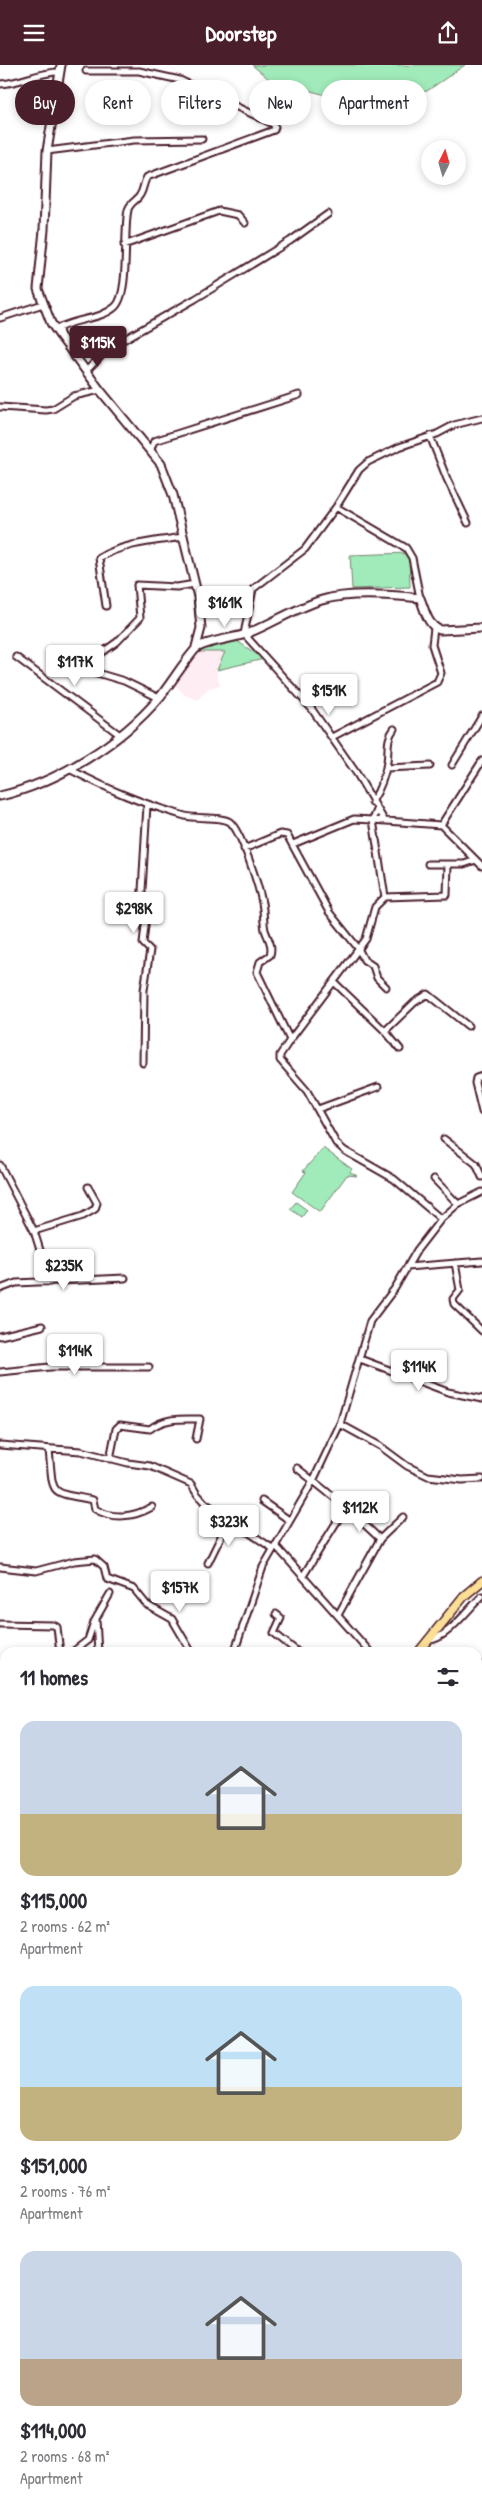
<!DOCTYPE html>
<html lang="en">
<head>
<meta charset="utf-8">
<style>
  :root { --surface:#fff; --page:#f7f7f7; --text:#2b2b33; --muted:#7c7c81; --accent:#4a1f2b }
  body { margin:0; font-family:"Patrick Hand",sans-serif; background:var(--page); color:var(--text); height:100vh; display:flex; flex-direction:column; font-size:19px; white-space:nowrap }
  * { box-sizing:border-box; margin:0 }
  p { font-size:16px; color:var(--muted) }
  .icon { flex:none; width:28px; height:28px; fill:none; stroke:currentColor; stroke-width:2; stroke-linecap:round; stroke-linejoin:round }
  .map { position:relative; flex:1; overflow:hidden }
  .details { position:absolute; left:0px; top:1582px; width:482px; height:866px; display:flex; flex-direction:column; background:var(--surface); border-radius:15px 15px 0 0; box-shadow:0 2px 8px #0003 }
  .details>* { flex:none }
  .hud { position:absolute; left:15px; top:15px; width:452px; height:45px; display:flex; gap:10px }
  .needle { width:32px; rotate:5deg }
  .controls { position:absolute; left:421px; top:75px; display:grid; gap:10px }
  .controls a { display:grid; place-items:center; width:45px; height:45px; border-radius:50%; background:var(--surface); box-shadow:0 2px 8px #0003; font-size:25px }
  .price { position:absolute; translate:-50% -42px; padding:0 11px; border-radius:5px; background:#fff; color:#222; font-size:16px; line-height:32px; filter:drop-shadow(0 1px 2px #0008) }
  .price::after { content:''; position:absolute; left:50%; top:30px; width:15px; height:11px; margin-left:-8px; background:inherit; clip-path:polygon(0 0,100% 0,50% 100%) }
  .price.selected { background:var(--accent); color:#fff }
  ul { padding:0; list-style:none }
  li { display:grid; align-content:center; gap:10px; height:265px; padding:0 20px }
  li span { display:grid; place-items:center; height:155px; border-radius:15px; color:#555 }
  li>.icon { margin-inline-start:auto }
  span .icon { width:90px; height:90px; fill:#fffc; stroke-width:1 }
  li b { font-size:21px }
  h2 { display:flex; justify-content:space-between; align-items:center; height:60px; padding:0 20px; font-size:21px }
  .chip { padding:0 18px; border-radius:22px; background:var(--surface); box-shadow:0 2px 8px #0003; font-size:18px; line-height:45px }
  .chip.selected { background:var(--accent); color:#fff }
  header { display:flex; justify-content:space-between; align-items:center; height:65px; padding:0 20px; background:var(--accent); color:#fff; font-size:22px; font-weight:700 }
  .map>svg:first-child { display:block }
</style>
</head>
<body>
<header><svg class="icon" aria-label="menu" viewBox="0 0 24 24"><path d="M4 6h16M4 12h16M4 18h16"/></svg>Doorstep<svg class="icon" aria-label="share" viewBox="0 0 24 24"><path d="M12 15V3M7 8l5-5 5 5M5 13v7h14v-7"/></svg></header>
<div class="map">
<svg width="482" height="2448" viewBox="0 0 482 2448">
  <rect width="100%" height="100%" fill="#fff"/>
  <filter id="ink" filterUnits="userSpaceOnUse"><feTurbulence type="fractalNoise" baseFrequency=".02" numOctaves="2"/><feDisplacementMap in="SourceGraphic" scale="10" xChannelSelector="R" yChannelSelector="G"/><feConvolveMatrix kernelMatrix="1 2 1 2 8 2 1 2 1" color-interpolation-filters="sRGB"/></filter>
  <g filter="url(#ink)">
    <path fill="#feedf2" d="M196,587H226L217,605V613L221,620L209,623L197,635L185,630L174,619Z
      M478,2348L482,2349V2448H376V2445L390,2444H478Z
      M299,2444H373V2448Z"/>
    <path fill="#a1eab9" stroke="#768472" d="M252,0H465L427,26L348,36L270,15Z
      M409,488L410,522L352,524L350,490Z
      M234,574L264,594L217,605L225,587H197L200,583Z
      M323,1083L352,1104L350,1107L357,1111L347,1110L320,1147L292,1127L306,1107L303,1106Z
      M296,1137L307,1145L302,1152L290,1144Z
      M478,2370H482V2438L478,2439Z"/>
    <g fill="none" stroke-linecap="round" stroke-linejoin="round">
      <defs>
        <path id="street" d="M0,19C21,18 39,7 59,7
          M47,86L134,75L202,74
          M124,180L219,146L238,150L245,158
          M0,253L43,239
          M60,270L59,263C77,253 100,255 115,242C130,229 123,167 128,145C130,137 137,136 140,130C144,124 143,118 147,112L274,65L275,62L273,59L180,15L139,6H86
          M86,306L109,283L195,234L290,176L328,149
          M0,342L46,345L53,344L74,331L100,325
          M430,371L447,414L468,458
          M151,384L154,376L299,330
          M336,442L359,405L368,397L399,382L437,369L454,360L482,353
          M106,541L99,493C123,478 157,476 184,472
          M16,592L120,670
          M159,633L124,616L87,605L86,599L117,577L140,553L137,520L177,522L195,519
          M332,672L437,617L441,608L432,580L434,563
          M482,696L441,760L482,801
          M452,700L482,651
          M386,703L430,701
          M69,704C110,725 140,738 185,751C196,754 222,751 230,757C242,768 259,822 262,838C264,847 263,856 265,865C268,874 273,880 270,890L260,897L257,907L290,975
          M372,737C380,724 385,712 387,697C389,684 386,674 394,664
          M384,755L357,709L311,643L244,569L253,524L305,484L336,442L406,483L412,493L420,533
          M441,760L373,755L385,832L375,842L366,874L290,975L280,990V995L307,1026L336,1078L345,1086L394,1114L441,1154
          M293,779L354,754L373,755L377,745
          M244,784L280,769L287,770L329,847L358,883L364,895L373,901L377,913L386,922
          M428,799H464L476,795
          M385,832L447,830L448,800
          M334,917L385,966
          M400,984L385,966L415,937L428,929L468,961
          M143,998L144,925L150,885L143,878L146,852L141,848V843L147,740
          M482,1011L476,1013L475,1018L482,1047
          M318,1044L378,1022
          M444,1074L476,1099L482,1112
          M0,1100L34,1166L50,1217
          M434,1114L458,1139
          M34,1166L83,1151L95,1144L97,1138L88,1122
          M455,1198L460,1225L453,1234L454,1239L482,1266
          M407,1202L482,1196
          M0,1224L16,1218L125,1213
          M0,1271L42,1261
          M360,1294L448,1327L482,1334
          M0,1307L50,1302H149
          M340,1359L380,1381L407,1401L428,1411L462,1415L482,1414
          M0,1380L81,1386L128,1398L150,1401L191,1419L197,1429L205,1438L272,1483
          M49,1385C54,1432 47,1426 93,1435L95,1444C113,1455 134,1452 152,1442
          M110,1394L116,1364L120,1360L150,1364C165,1352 182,1354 200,1354L196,1374
          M297,1403L346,1442L380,1474L338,1550
          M262,1436L289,1455
          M380,1474L403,1452
          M275,1480L371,1588
          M208,1498L229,1455
          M0,1502L36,1506L74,1496L95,1494L104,1502L107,1514L134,1524L147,1540L172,1554L192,1588
          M303,1511L346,1442
          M276,1549L281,1553L274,1568L299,1588
          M96,1554L98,1588
          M0,1559L53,1560L57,1562L60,1588
          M429,1575C446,1575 469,1543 482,1531
          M71,1588L88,1575L94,1557L110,1529
          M234,1588L263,1502L313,1416L340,1359L370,1256L395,1223L417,1185L441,1154L458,1139L482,1127
          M478,1605L482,1600
          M478,1652L482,1655
          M478,1683L482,1682
          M478,1711L482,1710
          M478,1831L482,1828
          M478,1868L482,1865
          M478,1889L482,1899
          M478,1982L482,1983
          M0,1986L5,1989
          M478,2063L482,2061
          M0,2077L5,2080
          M478,2231L482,2230
          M0,2271L5,2262
          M478,2320L482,2324
          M0,2410L5,2402
          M191,2444L201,2448
          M6,2448L9,2444
          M81,2448L84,2444
          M111,2448L113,2444
          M373,2448V2444"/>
        <path id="secondary" d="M61,0L47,86L44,165L38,224L51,258L60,271L100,325L161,399L173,430L198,532L201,563L196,582
          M0,731C57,718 121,678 159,633C167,624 192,585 198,582C212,575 231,574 246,569C272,559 295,543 322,535C348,527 393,530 420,533C425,545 427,560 440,565L482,563
          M0,1641L5,1643
          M243,2444L244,2448"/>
        <path id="primary" d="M418,1588L464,1531L482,1516
          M43,2448L46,2444"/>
      </defs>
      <use href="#street" stroke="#4a1f2b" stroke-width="9"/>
      <use href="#secondary" stroke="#4a1f2b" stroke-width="11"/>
      <use href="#primary" stroke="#4a1f2b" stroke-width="11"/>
      <use href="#street" stroke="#fff" stroke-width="5"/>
      <use href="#secondary" stroke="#fff" stroke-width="7"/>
      <use href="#primary" stroke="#fbdf96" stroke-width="8"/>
    </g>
  </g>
</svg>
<div class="controls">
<a><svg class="needle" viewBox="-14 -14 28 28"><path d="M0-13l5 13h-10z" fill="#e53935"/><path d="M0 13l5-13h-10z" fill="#7c7c81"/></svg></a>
</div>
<b class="price selected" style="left:98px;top:303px">$115K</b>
<b class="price" style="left:225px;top:563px">$161K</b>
<b class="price" style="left:75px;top:622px">$117K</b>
<b class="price" style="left:329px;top:651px">$151K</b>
<b class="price" style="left:134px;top:869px">$298K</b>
<b class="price" style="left:64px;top:1226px">$235K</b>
<b class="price" style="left:75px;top:1311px">$114K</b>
<b class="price" style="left:419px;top:1327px">$114K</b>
<b class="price" style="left:360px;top:1468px">$112K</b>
<b class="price" style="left:229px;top:1482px">$323K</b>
<b class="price" style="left:180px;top:1548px">$157K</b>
<div class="hud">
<a class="chip selected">Buy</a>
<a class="chip">Rent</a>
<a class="chip">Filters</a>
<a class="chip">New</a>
<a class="chip">Apartment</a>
</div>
<section class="details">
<h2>11 homes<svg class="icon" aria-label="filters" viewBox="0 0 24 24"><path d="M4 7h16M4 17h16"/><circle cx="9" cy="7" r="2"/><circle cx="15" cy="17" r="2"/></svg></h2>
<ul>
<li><span style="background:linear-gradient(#c9d6e8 60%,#c2b280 0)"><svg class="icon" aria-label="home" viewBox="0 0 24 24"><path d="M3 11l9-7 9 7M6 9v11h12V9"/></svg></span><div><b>$115,000</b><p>2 rooms · 62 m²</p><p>Apartment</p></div></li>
<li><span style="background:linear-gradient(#bfe0f5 65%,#c2b280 0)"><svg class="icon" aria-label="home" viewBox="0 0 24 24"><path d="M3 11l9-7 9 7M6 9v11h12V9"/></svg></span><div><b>$151,000</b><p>2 rooms · 76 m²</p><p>Apartment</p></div></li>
<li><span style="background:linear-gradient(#c9d6e8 70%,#b9a48a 0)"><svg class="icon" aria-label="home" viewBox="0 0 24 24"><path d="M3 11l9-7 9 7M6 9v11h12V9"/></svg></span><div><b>$114,000</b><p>2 rooms · 68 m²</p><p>Apartment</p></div></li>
</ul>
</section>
</div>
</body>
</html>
